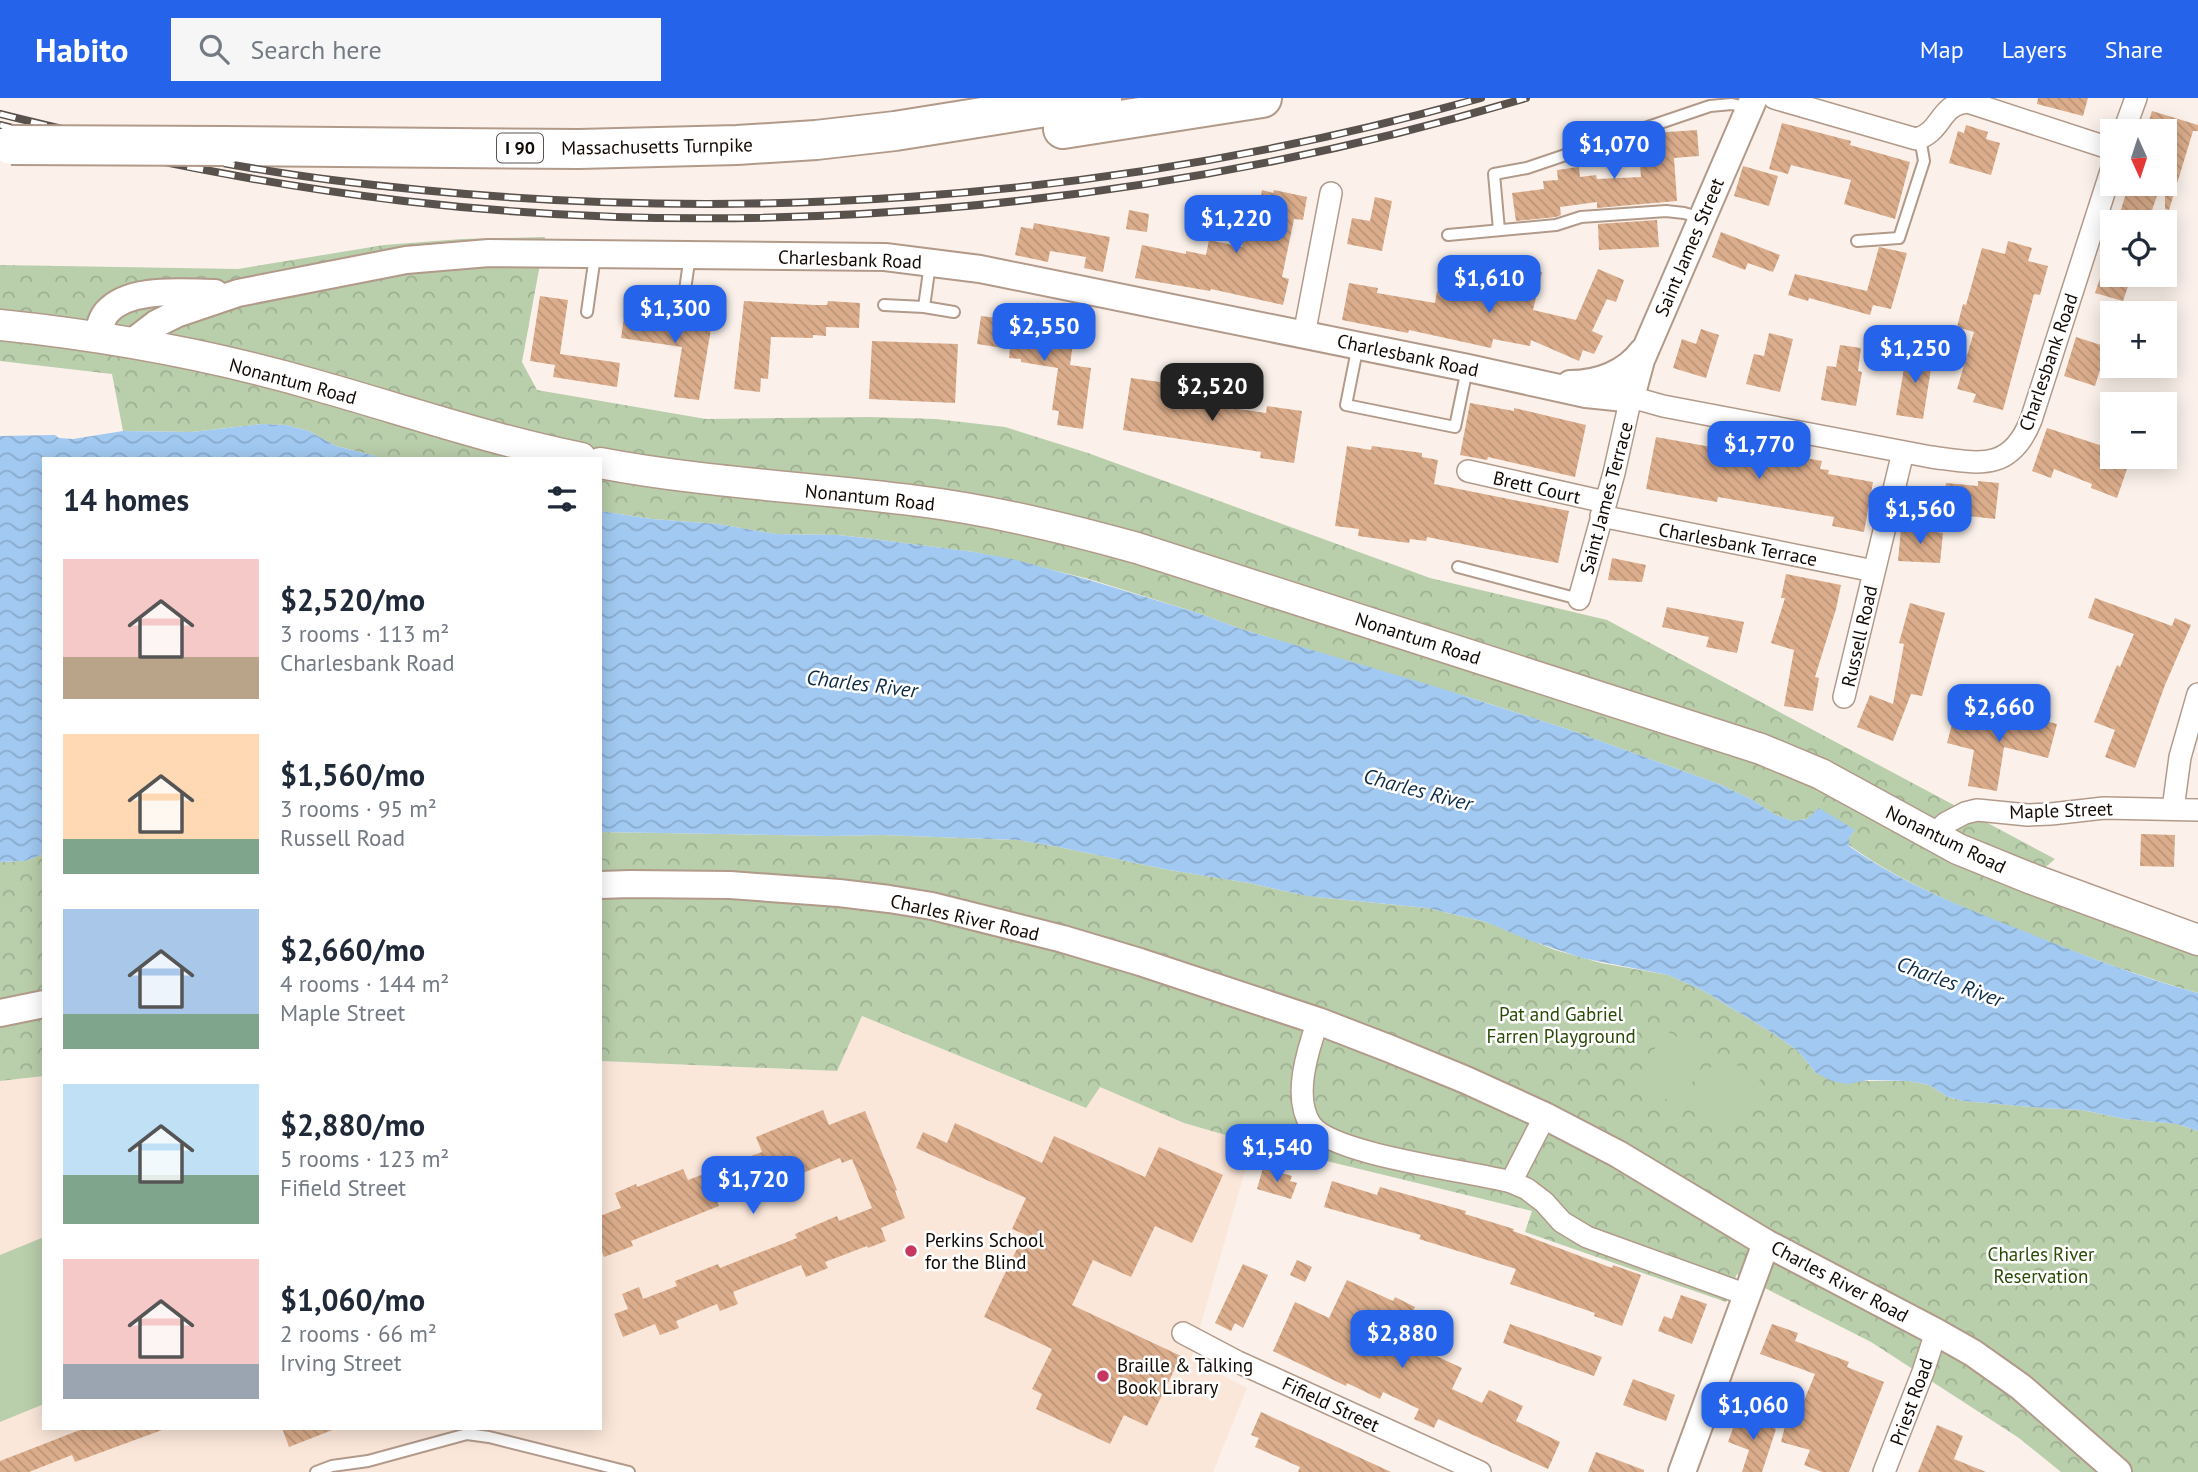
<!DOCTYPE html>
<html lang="en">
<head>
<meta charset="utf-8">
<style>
  :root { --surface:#fff; --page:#f6f6f7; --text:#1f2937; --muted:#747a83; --accent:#2563eb }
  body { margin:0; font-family:"PT Sans",sans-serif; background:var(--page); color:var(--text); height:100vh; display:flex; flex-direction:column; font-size:26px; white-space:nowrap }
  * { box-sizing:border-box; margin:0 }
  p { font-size:23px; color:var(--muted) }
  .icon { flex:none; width:38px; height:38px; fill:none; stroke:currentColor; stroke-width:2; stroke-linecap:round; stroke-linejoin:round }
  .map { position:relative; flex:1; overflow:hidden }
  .panel { position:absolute; left:42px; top:359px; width:560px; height:973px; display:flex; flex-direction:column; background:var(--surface); border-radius:0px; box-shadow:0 4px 18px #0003 }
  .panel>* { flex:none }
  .needle { width:46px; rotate:177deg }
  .buttons { position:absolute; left:2100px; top:21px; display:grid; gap:14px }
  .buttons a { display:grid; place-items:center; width:77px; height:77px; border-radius:0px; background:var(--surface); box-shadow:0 4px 18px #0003; font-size:35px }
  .price { position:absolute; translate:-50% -60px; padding:0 16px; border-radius:14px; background:var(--accent); color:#fff; font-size:23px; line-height:46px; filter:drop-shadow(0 2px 4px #0008) }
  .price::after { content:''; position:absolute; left:50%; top:42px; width:21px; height:16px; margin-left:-10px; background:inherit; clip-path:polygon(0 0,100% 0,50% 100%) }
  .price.selected { background:#222; color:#fff }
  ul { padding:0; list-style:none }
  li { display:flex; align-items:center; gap:21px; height:175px; padding:0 21px }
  li span { display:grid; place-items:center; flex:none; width:196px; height:140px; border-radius:0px; color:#555 }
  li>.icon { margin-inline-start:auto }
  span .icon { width:84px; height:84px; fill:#fffc; stroke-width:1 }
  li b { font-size:30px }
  h2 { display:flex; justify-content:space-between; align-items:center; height:84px; padding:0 21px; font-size:30px }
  header { display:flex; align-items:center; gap:42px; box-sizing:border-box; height:98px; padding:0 35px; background:var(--accent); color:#fff }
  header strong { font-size:33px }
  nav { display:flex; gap:38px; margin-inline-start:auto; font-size:24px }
  .search { width:490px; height:63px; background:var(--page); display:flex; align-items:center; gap:18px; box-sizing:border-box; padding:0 24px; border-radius:0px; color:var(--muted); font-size:26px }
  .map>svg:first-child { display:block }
</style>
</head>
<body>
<header>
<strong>Habito</strong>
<div class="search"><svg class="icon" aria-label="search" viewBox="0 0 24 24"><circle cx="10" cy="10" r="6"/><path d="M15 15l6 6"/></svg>Search here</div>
<nav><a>Map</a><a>Layers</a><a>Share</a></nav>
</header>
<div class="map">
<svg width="2198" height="1374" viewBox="0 0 2198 1374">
  <defs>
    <pattern id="park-crowns" width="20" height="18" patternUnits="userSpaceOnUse" patternTransform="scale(1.75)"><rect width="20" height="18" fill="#b9ceab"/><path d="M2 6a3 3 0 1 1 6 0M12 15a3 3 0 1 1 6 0" fill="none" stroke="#9eb092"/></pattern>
    <pattern id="water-waves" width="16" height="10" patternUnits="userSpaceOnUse" patternTransform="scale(1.75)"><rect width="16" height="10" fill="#a1c9f1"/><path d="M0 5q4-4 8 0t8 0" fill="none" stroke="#8aabcd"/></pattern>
    <pattern id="building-back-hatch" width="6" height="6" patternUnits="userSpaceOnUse" patternTransform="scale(1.75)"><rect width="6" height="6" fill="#dbad8c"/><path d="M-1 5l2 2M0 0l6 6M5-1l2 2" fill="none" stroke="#bb9477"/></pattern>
  </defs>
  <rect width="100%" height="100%" fill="#fbf1ea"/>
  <path fill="#fbe7da" d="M862,918L1085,1010L1100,988L1184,1025L1253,1045L1191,1261L1247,1290L1213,1374H0V983L44,978V1330H600V963L837,973Z"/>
  <path fill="url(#park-crowns)" d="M545,139L522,264L537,292L706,321L868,319L936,321L1005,329L1088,355L1430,480L1607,522L2055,761L2033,780L2198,842V895C2138,878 2079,856 2021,833C1962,809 1901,785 1849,747V740L1855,732L1807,721L1792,723L1774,716L1751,701L1719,686L1567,631L1481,603L1241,531L1195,514L1089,481L1012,462L974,454L865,440L838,437L776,436L718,426L652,421L600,413V360H383L336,348L309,333L286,327L262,326L192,334L123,333L112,276L0,263V167L238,171L384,147L462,141Z
    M600,734L829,738L882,737L1018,742L1059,749L1169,772L1249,785L1307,798L1427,810L1486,824L1555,852L1601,865L1668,877L1702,892L1774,936L1798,953L1816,975L1859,983H1909L1929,987L1948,999L1963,1003L2043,1010L2082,1012L2125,1021L2177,1026L2198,1033V1374H2061L2019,1340L1871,1244L1737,1176L1726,1204L1525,1134L1532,1113L1253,1045L1184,1025L1100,989L1086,1010L862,918L837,973L600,963Z
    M44,756V978L0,983V764L25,763Z"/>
  <path fill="#b9ceab" d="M1664,932L1708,955L1680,1008L1637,986Z
    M1717,957L1761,980L1732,1035L1689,1012Z
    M44,1139V1306L0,1324V1157Z"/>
  <path fill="url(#water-waves)" d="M262,326L286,327L309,333L336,348L383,360H44V756L25,763L0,764V338L55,337L59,340L73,341L123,333L192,334Z
    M600,413L652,421L718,426L776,436L838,437L865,440L974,454L1012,461L1089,482L1195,514L1241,531L1440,590L1567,631L1719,686L1751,701L1774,716L1792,723L1807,721L1819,710L1855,732L1849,740V748C1902,786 1965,810 2026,834C2083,857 2139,879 2198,895V1033L2177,1026L2125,1021L2082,1012L2043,1010L1963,1003L1948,999L1929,987L1909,983L1869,982L1847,986L1832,983L1816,975L1798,953L1774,936L1702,892L1668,877L1582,860L1526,841L1486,824L1427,810L1307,798L1249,785L1169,772L1059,749L1018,742L882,737L829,738L600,734Z"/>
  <path fill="url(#building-back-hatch)" d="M2038,0H2088L2083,18L2037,6Z
    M2152,13L2198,27V33H2193L2169,112L2165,111V33H2146Z
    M1782,25L1851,43L1850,47L1910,64L1895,121L1844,106L1851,82L1791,67L1788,76L1769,71Z
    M1966,27L1988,34L1986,41L2000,45L1991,77L1949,65L1958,33L1964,35Z
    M1697,32L1699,58L1674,60L1677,103L1597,110V104L1560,109L1561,117L1556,119L1516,123L1512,95L1544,91L1543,83L1558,82L1557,72L1579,69L1580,79L1596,77L1597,81L1641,79L1638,41L1653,35Z
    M1743,68L1778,78L1769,108L1734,98Z
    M2129,86H2161L2148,124H2117Z
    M1262,92L1273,95L1274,92L1307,99L1303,122L1294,121L1282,179L1289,181L1283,207L1211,191L1210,193L1135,180L1142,147L1186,156V153L1206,157L1209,142L1242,149L1251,102L1260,104Z
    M1375,99L1392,103L1382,153L1347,146L1352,120L1370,123Z
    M1129,112L1149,116L1147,134L1126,131Z
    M1657,122L1659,149L1599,152L1598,126Z
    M1034,125L1110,139L1103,174L1084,170L1086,159L1050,153L1048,164L1015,157L1021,129L1033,131Z
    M1721,134L1780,157L1773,174L1748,165L1745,172L1712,159Z
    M2008,143L2032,150L2028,163L2048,168L2040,197L2034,196L2003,312L1973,304L1976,296L1957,291L1974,234L1957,229L1963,206L1966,207L1982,150L2005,156Z
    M1879,149L1907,155L1891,211L1873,207L1870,217L1809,200L1808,203L1788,197L1795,176L1867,193Z
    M1520,169L1542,174L1533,212L1576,222L1598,171L1624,182L1616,204L1607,201L1592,233L1603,238L1594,256L1583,252L1579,263L1531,242L1530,248L1493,241L1491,250L1409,232L1408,235L1342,222L1349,185L1378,190L1377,195L1435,205L1437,193L1474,201L1479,190L1514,198Z
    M2101,177H2132L2123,203L2095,195Z
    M540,198L568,202L560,256L620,265L617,289L553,279L555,267L530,263Z
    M744,203L815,207H827L828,203L860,205L859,230L826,229V238L813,237V240L771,239L768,281L761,280L760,294L734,291Z
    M625,212L712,225L699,302L674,299L682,249L621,240Z
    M981,218L1014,222L1013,228L1074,237L1070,267L1091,270L1083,331L1057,327L1059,313L1052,312L1058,270L1021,264V261L1009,260L1010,251L977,246Z
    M1701,231L1719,237L1706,280L1673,270L1682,241L1696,246Z
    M1769,235L1793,241L1780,294L1746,286L1754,256L1764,258Z
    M2076,239L2107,249L2095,288L2064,278Z
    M872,243L958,246L955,305L869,301Z
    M1840,247L1861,250L1858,273L1862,274L1856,308L1821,302L1827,268L1836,269Z
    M1907,253L1933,258L1923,321L1896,317Z
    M1131,280L1167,285L1165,300L1266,315L1267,308L1302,313L1294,365L1260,360L1261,354L1123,332Z
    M1470,305L1514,313V310L1586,327L1575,379L1488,359L1487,362L1460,357Z
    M2047,330L2112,351V359L2129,365L2117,400L2091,390L2092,386L2054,371L2051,380L2032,373Z
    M1656,339L1739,354L1740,351L1800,362V359L1822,363L1820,371L1829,372L1828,376L1873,384L1864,434L1832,428L1834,419L1718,399L1717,404L1646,391Z
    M1347,348L1371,352L1372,348L1422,355V359L1438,362L1434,386L1569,413L1558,465L1427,439L1426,443L1410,441L1409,445L1358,438L1359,431L1335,428Z
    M1978,383L1999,385L1995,421L1942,415L1946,385L1978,388Z
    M1901,430L1943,435L1940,465L1898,463Z
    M1612,460L1646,467L1642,484L1608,482Z
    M1786,476L1841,487L1836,511L1815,579L1819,580L1813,613L1784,608L1794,552L1771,545L1785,500H1781Z
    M2095,500L2172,528L2175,520L2191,527L2165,587L2135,670L2105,659L2115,632L2094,624L2117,567L2120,569L2134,536L2088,520Z
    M1910,505L1945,515L1922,598L1911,596L1893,643L1857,629L1870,597L1893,606L1904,546L1899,545Z
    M1667,509L1744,524L1737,555L1706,549L1709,539L1662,529Z
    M1955,615L2014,630L2017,616L2057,626L2048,660L2004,649L1997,693L1968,688L1974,652L1947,645Z
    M2141,736L2175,737L2174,769L2140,768Z
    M823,1012L829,1027L865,1013L897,1092L895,1093L905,1120L881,1130L886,1143L868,1150L867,1148L825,1164L828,1170L806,1179L801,1167L733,1194L738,1206L720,1213L717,1206L676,1223L679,1230L660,1237L655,1226L623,1239L614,1216L628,1211L622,1196L639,1189L643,1201L677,1188L675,1183L718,1166L720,1170L797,1140L795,1136L837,1118L839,1123L872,1110L852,1061L842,1065L840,1060L753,1095L749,1086L715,1099L719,1108L631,1143L633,1148L604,1159L600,1149V1118L621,1110L615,1095L636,1086L637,1089L683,1071L688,1082L762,1054L756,1039Z
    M955,1025L1042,1065L1054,1038L1145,1079L1159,1049L1223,1077L1192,1145L1155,1128L1131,1179L1093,1162L1072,1207L1181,1258L1147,1328L1124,1317L1110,1346L1036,1311L1042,1296L1032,1291L1052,1251L984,1219L1024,1136L1012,1131L1026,1100L916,1050L923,1034L947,1045Z
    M1263,1070L1292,1078L1290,1083L1297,1085L1291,1101L1257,1091Z
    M1332,1083L1377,1097L1380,1089L1466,1113L1465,1116L1514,1131L1513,1133L1612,1170L1613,1167L1641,1177L1622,1228L1594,1218L1595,1215L1510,1186L1516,1171L1419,1141L1421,1137L1324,1109Z
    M1297,1162L1312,1169L1305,1184L1290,1177Z
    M1243,1166L1268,1177L1243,1230L1235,1225L1231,1233L1215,1225Z
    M1347,1182L1393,1203L1395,1199L1415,1209L1399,1241L1462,1270L1452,1291L1482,1305L1489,1292L1523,1308L1516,1323L1560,1344L1548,1371L1438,1321L1434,1330L1414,1321L1419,1311L1383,1294L1380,1301L1347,1285L1346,1288L1273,1253L1295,1204L1329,1220Z
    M1681,1197L1707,1206L1692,1246L1658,1233L1664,1218L1672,1221Z
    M1510,1226L1602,1259L1594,1278L1503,1245Z
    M1772,1226L1798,1235L1795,1243L1849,1264L1847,1269L1884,1284L1849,1374H1822L1804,1367L1810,1352L1781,1344L1787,1320L1796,1322L1815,1276L1760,1256Z
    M1633,1281L1675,1297L1666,1323L1623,1307Z
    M1261,1314L1311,1337L1391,1374H1298L1300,1369L1255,1349L1259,1340L1251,1337Z
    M1738,1317L1776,1331L1762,1374H1742L1749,1352L1728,1344Z
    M1937,1327L1963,1338L1954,1361L1986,1374H1918Z
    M85,1330H161L162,1332L75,1364L72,1357L29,1374H0V1363Z
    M282,1330H334L335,1331L289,1349Z
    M1596,1354L1644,1372V1374H1588Z"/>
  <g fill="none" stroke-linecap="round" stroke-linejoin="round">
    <defs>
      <path id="service" d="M1499,132L1494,76L1527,70L1710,8L1732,6L1749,10
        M1448,137L1556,127L1581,119L1666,113L1684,115L1702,120
        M1857,143L1899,140L1924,63L1920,40
        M930,166L924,209L954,214
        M685,192L690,157
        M884,207L924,209
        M587,214L595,158
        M1358,247L1346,307L1455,329L1467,271
        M1458,469L1579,501
        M316,1374L332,1368L368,1363L467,1336L489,1339L629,1374"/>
      <path id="minor" d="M1774,0L1916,41C1942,35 1939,6 1968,4L2112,51
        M2124,33L2136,0
        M1304,237L1331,95
        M1468,373L1605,404
        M1601,418L1874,473
        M1579,501L1614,375L1631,299L1663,308L1931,359C1978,365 2010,375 2031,322L2112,70
        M1844,599L1903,354
        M2173,711L2180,659L2198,596
        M1932,738L1946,725L1965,715L1977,712L2028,717L2051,716L2104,710L2198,712
        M1318,923C1308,951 1292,1000 1311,1027C1333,1057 1470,1073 1511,1084L1527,1091L1544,1104L1562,1124L1587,1139L1747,1197
        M1511,1084L1545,1018
        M1183,1235L1238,1264L1480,1374
        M1884,1374L1923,1274L1936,1234"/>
      <path id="tertiary" d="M97,240C99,231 101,221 107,214C130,188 184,195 215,195
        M130,246L156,226L176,216L238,195L406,162L489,155L885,159L980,171L1468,270L1586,296L1625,300L1631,299L1641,262L1754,0
        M1570,286C1598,286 1626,276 1643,253
        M600,787L630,786L730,787L839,795L889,801L932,808L1063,841L1140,864L1318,923L1388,950L1466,982L1545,1018L1618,1056L1766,1145L1936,1234L1973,1255L2021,1289L2118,1374
        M0,915L44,906
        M1682,1374L1766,1145"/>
      <path id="secondary" d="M0,227C107,238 216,258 319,288C407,313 492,342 581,360
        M600,365C705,385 812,389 918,403C992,412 1065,430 1137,450L1761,651L1821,676L1958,751L2032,781L2198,842"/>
      <path id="motorway" d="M1063,31L1262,0
        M224,48L579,51L737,47L816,42L895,33L1102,0"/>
    </defs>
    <use href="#service" stroke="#b29a8a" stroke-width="14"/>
    <use href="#minor" stroke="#b29a8a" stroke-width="24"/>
    <use href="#tertiary" stroke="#b29a8a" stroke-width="30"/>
    <use href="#secondary" stroke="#b29a8a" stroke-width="33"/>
    <use href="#motorway" stroke="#b29a8a" stroke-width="42"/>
    <use href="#service" stroke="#fff" stroke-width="10"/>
    <use href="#minor" stroke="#fff" stroke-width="21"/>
    <use href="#tertiary" stroke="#fff" stroke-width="26"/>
    <use href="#secondary" stroke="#fff" stroke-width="30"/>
    <use href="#motorway" stroke="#fff" stroke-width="38"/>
    <defs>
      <path id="rail" d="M0,16C109,43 220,68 332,82C717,131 1108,105 1481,0
        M0,27C133,60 268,87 404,103C775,146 1169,107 1526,0"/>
    </defs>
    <use href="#rail" stroke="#59514b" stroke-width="8"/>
    <use href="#rail" stroke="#fff" stroke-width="5" stroke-dasharray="16" stroke-linecap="butt"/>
    <defs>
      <path id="motorway-bridge" d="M11,47L224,48"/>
    </defs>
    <use href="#motorway-bridge" stroke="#b29a8a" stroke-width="42" stroke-linecap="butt"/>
    <use href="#motorway-bridge" stroke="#fff" stroke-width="38"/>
  </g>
  <g fill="#c73860" stroke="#fff" stroke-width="2.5">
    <circle cx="911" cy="1153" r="7"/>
    <circle cx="1103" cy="1278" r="7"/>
  </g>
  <g text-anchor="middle" stroke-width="5" stroke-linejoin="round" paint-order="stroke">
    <rect fill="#fff" stroke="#595450" stroke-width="2" x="497" y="35.5" width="46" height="29" rx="5"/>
    <g font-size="18" font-weight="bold" fill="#120a05">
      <text x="520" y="56">I 90</text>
    </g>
    <g font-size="19" fill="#120a05" stroke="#fff">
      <text transform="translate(657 48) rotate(-1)" y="7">Massachusetts Turnpike</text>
      <text transform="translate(1689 149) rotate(-67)" y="7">Saint James Street</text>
      <text transform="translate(850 161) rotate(2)" y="7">Charlesbank Road</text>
      <text transform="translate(1408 257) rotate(12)" y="7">Charlesbank Road</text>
      <text transform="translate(2048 264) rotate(-71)" y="7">Charlesbank Road</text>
      <text transform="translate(293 283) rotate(15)" y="7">Nonantum Road</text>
      <text transform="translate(1537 389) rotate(13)" y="7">Brett Court</text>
      <text transform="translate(870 399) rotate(6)" y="7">Nonantum Road</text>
      <text transform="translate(1606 400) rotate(-75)" y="7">Saint James Terrace</text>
      <text transform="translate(1738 446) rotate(11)" y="7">Charlesbank Terrace</text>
      <text transform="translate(1859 538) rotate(-77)" y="7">Russell Road</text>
      <text transform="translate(1418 540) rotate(18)" y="7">Nonantum Road</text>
      <text transform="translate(2061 712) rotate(-2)" y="7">Maple Street</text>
      <text transform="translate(1946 741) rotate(26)" y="7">Nonantum Road</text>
      <text transform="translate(965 819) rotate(13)" y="7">Charles River Road</text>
      <text transform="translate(1840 1183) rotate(28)" y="7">Charles River Road</text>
      <text transform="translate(1911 1304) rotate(-70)" y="7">Priest Road</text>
      <text transform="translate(1331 1306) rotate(25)" y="7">Fifield Street</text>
    </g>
    <g font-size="19" fill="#294b06" stroke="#fff">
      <text x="1561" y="923">Pat and Gabriel<tspan x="1561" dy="22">Farren Playground</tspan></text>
      <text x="2041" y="1163">Charles River<tspan x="2041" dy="22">Reservation</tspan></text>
    </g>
    <g font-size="19" fill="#120a05" stroke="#fff" text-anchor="start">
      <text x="925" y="1149">Perkins School<tspan x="925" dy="22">for the Blind</tspan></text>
      <text x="1117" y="1274">Braille &amp; Talking<tspan x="1117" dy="22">Book Library</tspan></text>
    </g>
    <g font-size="21" font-style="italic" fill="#0c2b45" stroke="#fff">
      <text transform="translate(862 586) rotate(7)" y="7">Charles River</text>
      <text transform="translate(1418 692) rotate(15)" y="7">Charles River</text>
      <text transform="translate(1950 884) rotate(20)" y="7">Charles River</text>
    </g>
  </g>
</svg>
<div class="buttons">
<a><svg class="needle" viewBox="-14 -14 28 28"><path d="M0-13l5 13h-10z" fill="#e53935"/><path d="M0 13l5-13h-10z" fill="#747a83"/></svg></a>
<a><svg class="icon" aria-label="locate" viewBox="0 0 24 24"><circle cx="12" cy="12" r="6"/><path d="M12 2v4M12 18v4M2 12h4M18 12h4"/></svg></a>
<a>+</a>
<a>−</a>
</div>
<b class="price" style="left:1614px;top:83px">$1,070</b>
<b class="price" style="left:1236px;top:157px">$1,220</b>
<b class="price" style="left:1489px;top:217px">$1,610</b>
<b class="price" style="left:675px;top:247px">$1,300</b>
<b class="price" style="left:1044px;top:265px">$2,550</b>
<b class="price" style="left:1915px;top:287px">$1,250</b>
<b class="price selected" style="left:1212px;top:325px">$2,520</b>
<b class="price" style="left:1759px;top:383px">$1,770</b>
<b class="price" style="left:1920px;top:448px">$1,560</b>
<b class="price" style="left:1999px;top:646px">$2,660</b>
<b class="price" style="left:1277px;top:1086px">$1,540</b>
<b class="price" style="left:753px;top:1118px">$1,720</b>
<b class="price" style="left:1402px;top:1272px">$2,880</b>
<b class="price" style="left:1753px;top:1344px">$1,060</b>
<section class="panel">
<h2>14 homes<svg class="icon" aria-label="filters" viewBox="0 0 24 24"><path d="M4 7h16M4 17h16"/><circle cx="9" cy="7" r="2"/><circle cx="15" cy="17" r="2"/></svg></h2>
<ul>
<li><span style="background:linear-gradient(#f6c9c9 70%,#b9a48a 0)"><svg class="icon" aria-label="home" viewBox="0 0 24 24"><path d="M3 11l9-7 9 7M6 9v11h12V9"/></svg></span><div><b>$2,520/mo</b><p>3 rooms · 113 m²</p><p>Charlesbank Road</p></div></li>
<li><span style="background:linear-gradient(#ffd9b3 75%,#7fa58c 0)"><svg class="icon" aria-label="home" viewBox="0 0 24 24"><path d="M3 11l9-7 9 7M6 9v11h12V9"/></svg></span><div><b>$1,560/mo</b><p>3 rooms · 95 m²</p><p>Russell Road</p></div></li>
<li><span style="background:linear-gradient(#a9c7e8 75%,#7fa58c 0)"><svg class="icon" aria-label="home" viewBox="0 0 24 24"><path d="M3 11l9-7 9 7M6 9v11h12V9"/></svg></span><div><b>$2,660/mo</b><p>4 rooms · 144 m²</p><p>Maple Street</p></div></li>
<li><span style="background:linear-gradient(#bfe0f5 65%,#7fa58c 0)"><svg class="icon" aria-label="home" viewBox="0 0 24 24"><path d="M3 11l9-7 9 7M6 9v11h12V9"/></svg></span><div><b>$2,880/mo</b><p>5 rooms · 123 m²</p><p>Fifield Street</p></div></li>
<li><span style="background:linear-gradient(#f6c9c9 75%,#9aa5b1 0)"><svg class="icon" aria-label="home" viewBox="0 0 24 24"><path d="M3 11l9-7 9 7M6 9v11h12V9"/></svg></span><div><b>$1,060/mo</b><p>2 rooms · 66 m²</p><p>Irving Street</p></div></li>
</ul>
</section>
</div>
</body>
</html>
